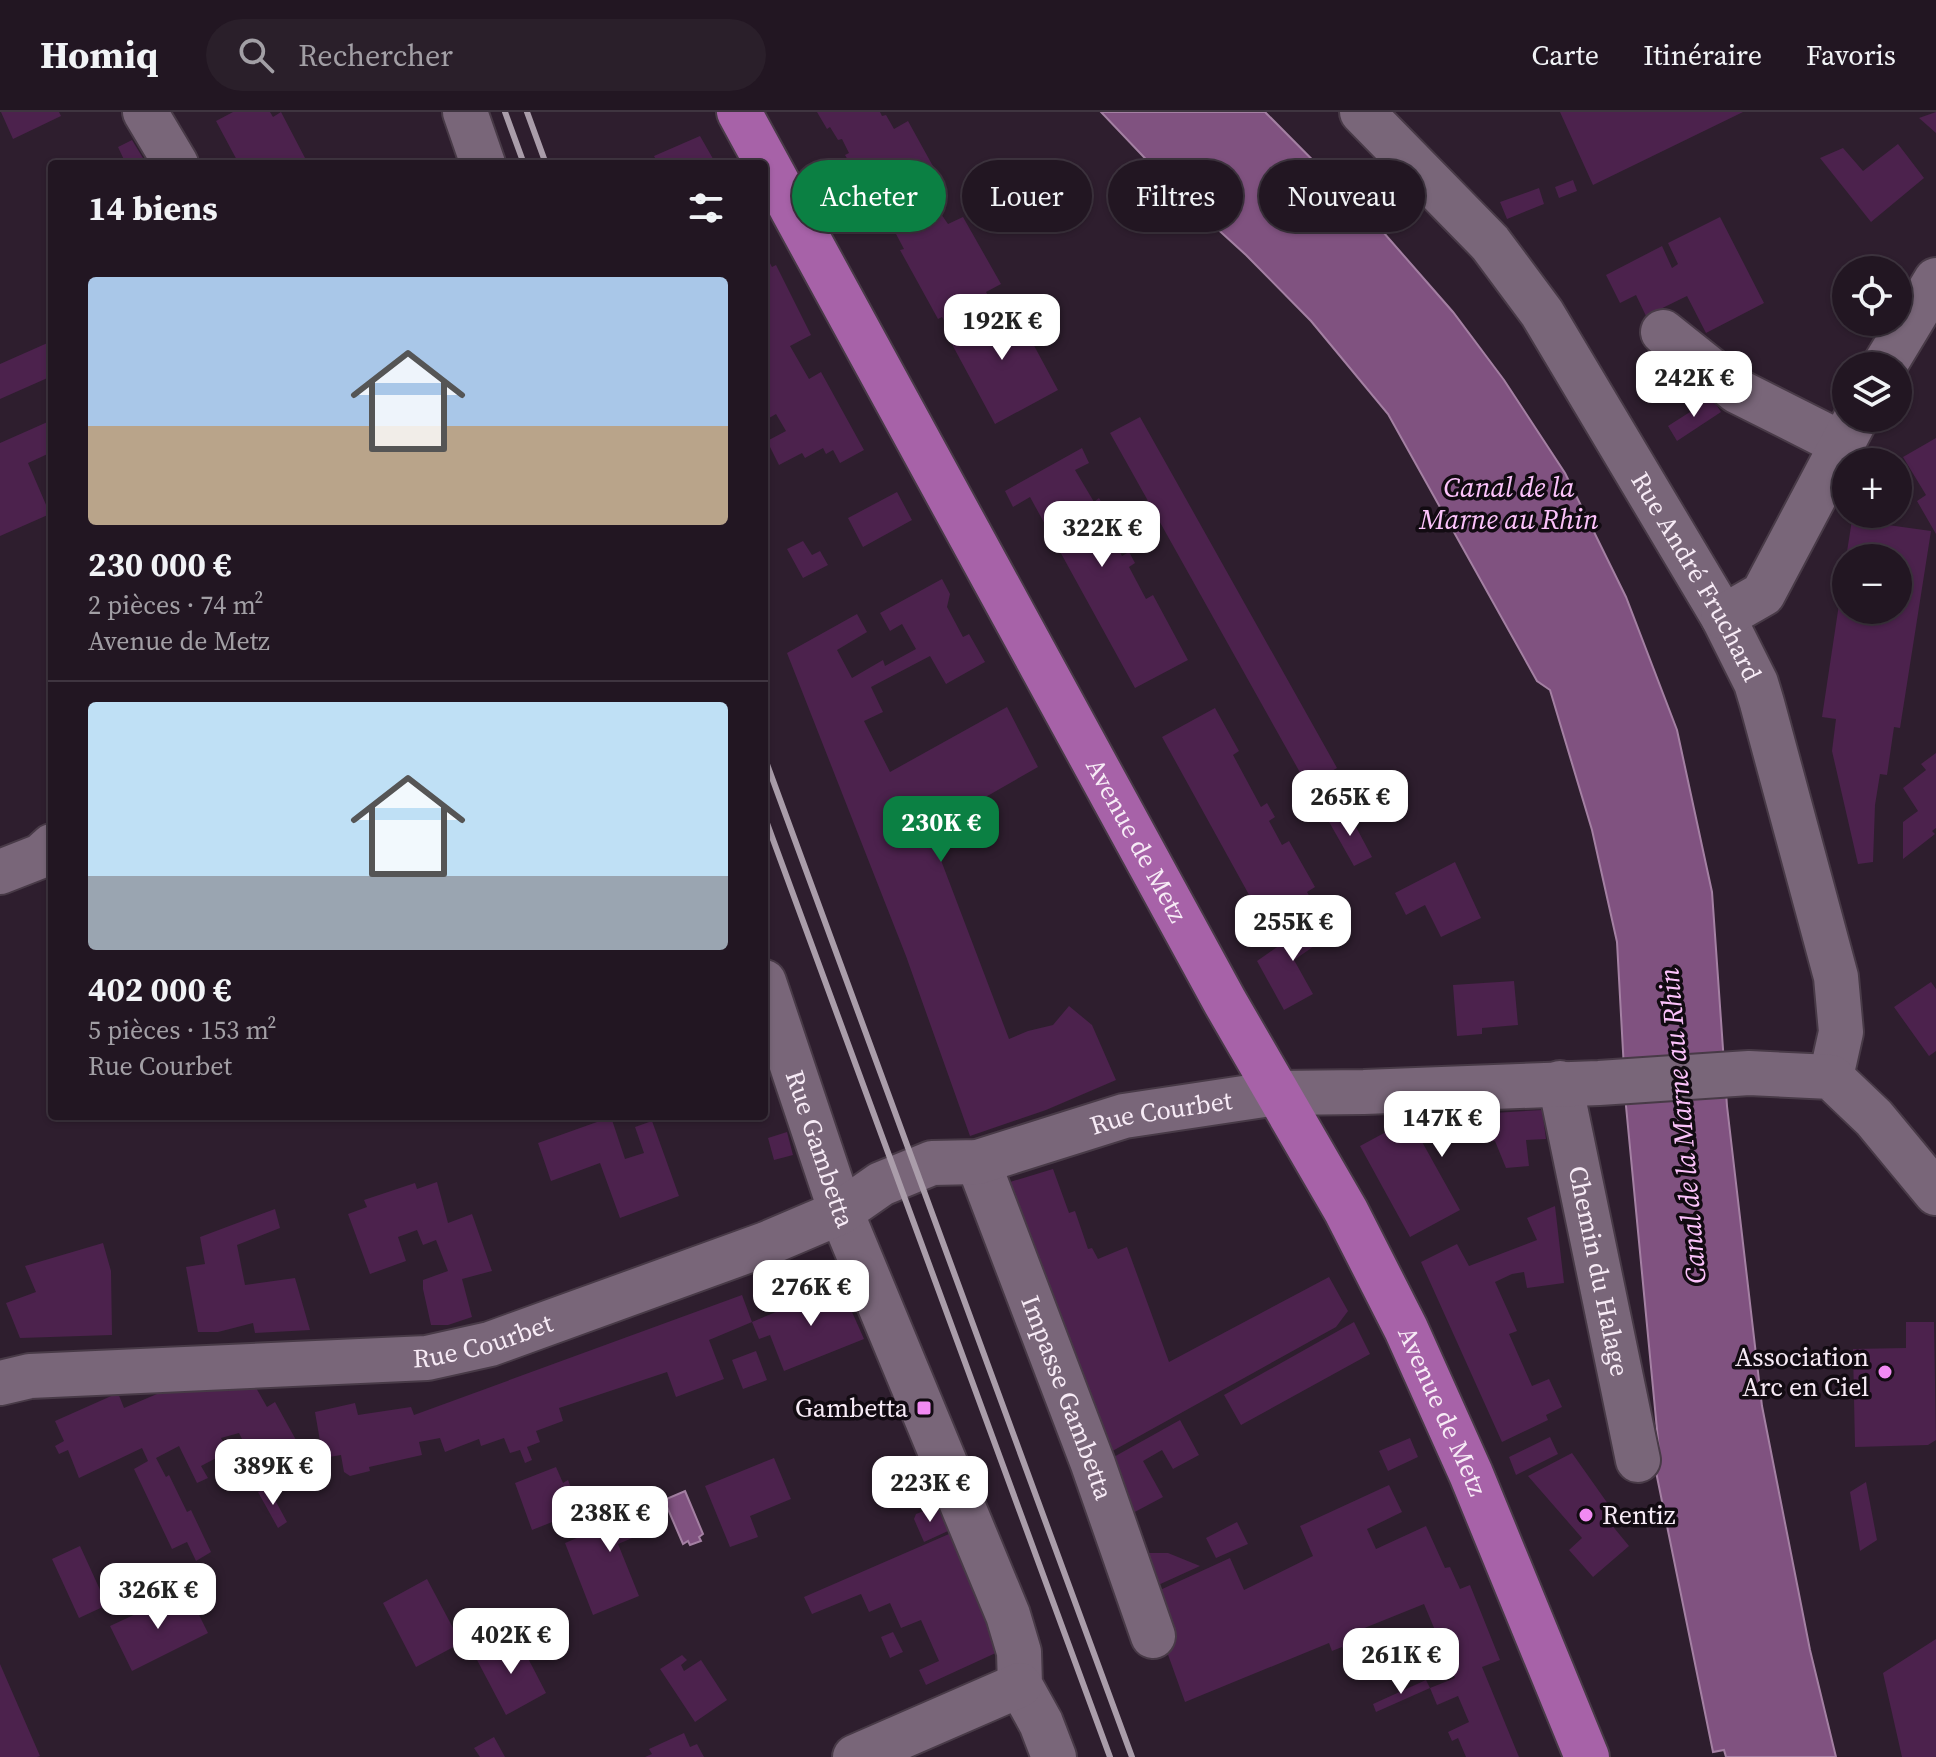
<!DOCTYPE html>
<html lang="fr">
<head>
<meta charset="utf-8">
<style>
  :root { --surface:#221622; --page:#2a1f2a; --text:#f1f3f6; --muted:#a29fa5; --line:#3f3540; --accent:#0b8043 }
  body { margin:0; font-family:"Source Serif 4",serif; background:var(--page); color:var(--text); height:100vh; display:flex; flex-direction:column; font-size:30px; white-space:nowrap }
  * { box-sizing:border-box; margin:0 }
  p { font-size:26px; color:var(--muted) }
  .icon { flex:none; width:44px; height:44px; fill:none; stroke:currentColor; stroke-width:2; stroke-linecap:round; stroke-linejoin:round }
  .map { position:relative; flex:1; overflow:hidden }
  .drawer { position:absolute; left:48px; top:48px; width:720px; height:960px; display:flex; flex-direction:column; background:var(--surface); border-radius:8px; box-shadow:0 2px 6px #0004,0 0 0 2px var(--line) }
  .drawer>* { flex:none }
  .guide { position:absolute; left:792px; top:48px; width:760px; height:72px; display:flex; gap:16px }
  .buttons { position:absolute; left:1832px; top:144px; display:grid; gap:16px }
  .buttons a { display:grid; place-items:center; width:80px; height:80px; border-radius:50%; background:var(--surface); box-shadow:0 2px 6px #0004,0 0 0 2px var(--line); font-size:40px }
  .price { position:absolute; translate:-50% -68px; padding:0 18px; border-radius:16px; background:#fff; color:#222; font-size:26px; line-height:52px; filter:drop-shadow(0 2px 4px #0008) }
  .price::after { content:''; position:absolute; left:50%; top:48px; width:24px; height:18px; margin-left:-12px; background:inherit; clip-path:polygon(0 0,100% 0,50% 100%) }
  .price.current { background:var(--accent); color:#fff }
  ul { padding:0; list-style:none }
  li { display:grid; align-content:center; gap:16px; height:424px; padding:0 40px }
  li+li { border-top:2px solid var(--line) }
  li span { display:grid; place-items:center; height:248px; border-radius:8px; color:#555 }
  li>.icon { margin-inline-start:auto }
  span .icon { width:144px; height:144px; fill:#fffc; stroke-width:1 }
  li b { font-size:34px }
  h2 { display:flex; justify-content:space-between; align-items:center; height:96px; padding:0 40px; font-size:34px }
  .chip { padding:0 28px; border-radius:36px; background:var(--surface); box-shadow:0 2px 6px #0004,0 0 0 2px var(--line); font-size:28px; line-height:72px }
  .chip.current { background:var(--accent); color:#fff }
  header { display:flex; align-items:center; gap:48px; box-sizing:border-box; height:112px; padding:0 40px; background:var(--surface); border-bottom:2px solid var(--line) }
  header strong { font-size:38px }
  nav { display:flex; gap:44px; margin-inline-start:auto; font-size:28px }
  .search { width:560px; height:72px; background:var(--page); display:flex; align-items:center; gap:20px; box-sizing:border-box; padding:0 28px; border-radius:44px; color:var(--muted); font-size:30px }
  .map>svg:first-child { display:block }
</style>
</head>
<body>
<header>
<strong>Homiq</strong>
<div class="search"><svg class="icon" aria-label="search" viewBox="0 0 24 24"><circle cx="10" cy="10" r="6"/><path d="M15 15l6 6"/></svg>Rechercher</div>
<nav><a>Carte</a><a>Itinéraire</a><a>Favoris</a></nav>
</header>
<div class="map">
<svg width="1936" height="1645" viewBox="0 0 1936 1645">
  <rect width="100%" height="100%" fill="#2e1e2e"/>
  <path fill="#805280" stroke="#a480a3" stroke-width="2" d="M1101,0H1265L1377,113L1453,200L1504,268L1565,361L1626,485L1677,618L1712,780L1727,994L1762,1294L1810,1538L1836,1645H1726L1724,1638L1713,1640L1654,1350L1660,1349L1626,994L1617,830L1592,718L1550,578L1537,569L1388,302L1311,209L1246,143L1178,81Z
    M685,1379L703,1422L699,1425L701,1429L690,1433L688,1429L683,1432L664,1388Z"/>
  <path fill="#4c224d" d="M1,0H59L61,4L13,27Z
    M233,0H270L273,5L281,0L305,46L293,52H239L216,9Z
    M817,0H880L882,4L886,3L894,17L908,9L945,76L931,85L939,99L948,112L963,105L1001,172L986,180L994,194L950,219L942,205L938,207L900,138L904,137L896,122L887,109L884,111L845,43L849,41L842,27L838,28L830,15L827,17Z
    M1560,0H1743L1593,73Z
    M1936,0V21L1919,6Z
    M700,24L716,52H658L654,44Z
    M132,28L146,51L126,52L118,35Z
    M1898,32L1924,66L1871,110L1820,46L1843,36L1863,59Z
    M1573,68L1577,79L1559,86L1555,75Z
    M1539,76L1544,92L1507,107L1500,90Z
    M1720,105L1764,191L1706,221L1687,184L1646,204L1636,183L1620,191L1606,163L1662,134L1672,156L1678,152L1668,131Z
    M764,140L772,155L776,153L811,223L790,234L809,267L821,260L864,338L840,351L833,338L826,342L823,336L805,346L802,341L779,353L767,329L786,319L776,302L764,309Z
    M1010,189L1058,278L995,312L947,223Z
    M52,229V264L0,287V252Z
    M1712,286L1721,300L1677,329L1668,314Z
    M1140,305L1337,656L1307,673L1110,321Z
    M52,308V340L28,351L50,402L0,424V331Z
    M1936,326V422L1917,389L1926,383L1903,345Z
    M1082,336L1089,351L1075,358L1094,390L1099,386L1114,412L1107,416L1122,444L1129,440L1135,451L1129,455L1146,487L1153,483L1188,548L1135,576L1030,385L1013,395L1005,379Z
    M897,380L912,408L863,435L848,406Z
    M1852,408L1931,419L1900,616L1894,615L1887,663L1880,662L1875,693L1873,750L1858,752L1832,639L1836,607L1822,605L1844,459L1846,498H1898V446H1846Z
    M803,429L812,443L820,439L828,453L803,466L787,437Z
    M942,467L950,482L947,495L963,525L969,522L985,550L946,572L930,544L871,575L883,600L864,609L890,660L1007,595L1038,655L912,727L931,722L1009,927L1028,919L1053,913L1069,894L1092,913L1116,968L1046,998L970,1024L906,844L787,541L857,502L867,520L837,538L852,566L883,548L885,554L916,537L902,512L890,519L880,501Z
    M1215,596L1239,639L1233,643L1261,695L1267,691L1275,705L1269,709L1282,733L1289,729L1315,775L1307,780L1315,794L1269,819L1162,625Z
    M1936,641V716L1932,719L1935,722L1903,747V710L1918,699L1903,676L1926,658L1921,652Z
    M1347,698L1372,745L1354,754L1328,708Z
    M1455,750L1481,806L1441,825L1425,793L1406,803L1395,781Z
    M1324,802L1336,819L1294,848L1313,882L1284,898L1257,849Z
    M1514,869L1518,913L1482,916V922L1457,924L1453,873Z
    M1931,870L1936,877V939L1929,944L1894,895Z
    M1542,998L1546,1027L1526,1028L1529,1054L1506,1056L1495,1029L1476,1030L1475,1023L1421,1028L1460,1098L1410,1125L1360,1034L1412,1006Z
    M611,1005L625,1047L644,1041L635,1015L652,1009L679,1084L620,1106L600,1051L551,1069L538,1031Z
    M787,1020L793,1043L774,1048L768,1026Z
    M1053,1057L1069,1101L1075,1099L1088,1137L1092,1136L1098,1147L1127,1135L1169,1250L1329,1165L1348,1199L1336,1215L1098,1347L1000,1073Z
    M437,1070L448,1111L472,1102L492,1159L462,1167L472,1205L448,1213H431L423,1177V1168L448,1159L436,1128L423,1133L417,1118L398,1125L406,1149L370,1162L348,1102L367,1095L364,1088L415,1071L417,1077Z
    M1555,1094L1564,1171L1527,1176L1524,1160L1512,1162L1495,1170L1517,1219L1509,1222L1532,1274L1549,1267L1562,1295L1546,1303L1548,1308L1502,1330L1421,1150L1457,1132L1469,1154L1537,1128L1527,1106Z
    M275,1097L280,1116L237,1133L245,1173L295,1166L310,1218L255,1221L253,1211L218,1220H198L186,1155L205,1152L200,1125Z
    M103,1131L111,1159L112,1223L20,1226L6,1191L36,1180L25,1154Z
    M840,1173L864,1227L784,1259L770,1223L759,1227L752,1210Z
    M742,1183L752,1210L709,1228L724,1267L676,1285L667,1260L559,1296L563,1309L536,1319L540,1330L527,1335L532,1348L525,1351L520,1338L510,1341L504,1326L481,1334L479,1327L445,1340L440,1326L419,1330L422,1343L369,1355L370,1359L350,1364L344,1360L341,1343L323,1346L315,1300L355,1291L358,1303L411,1295L414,1303Z
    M1354,1210L1370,1242L1241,1313L1224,1283Z
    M1906,1210H1934L1936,1328L1928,1333L1855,1335L1853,1237L1906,1236Z
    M756,1239L767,1268L743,1277L732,1248Z
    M255,1274L267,1295L275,1290L296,1328L273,1341L268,1331L249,1341L239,1321L221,1326L225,1333L220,1336L224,1342L201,1354L208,1366L197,1371L179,1334L156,1346L166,1365L169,1363L187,1400L191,1398L211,1440L196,1449L187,1430L172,1437L134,1357L148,1349L142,1336L79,1366L68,1338L59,1342L55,1334L64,1329L55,1309L118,1281L124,1296L164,1279Z
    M1180,1308L1199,1343L1173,1357L1162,1338L1143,1349L1163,1385L1131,1402L1103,1351Z
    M1550,1325L1558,1342L1516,1363L1509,1345Z
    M1410,1326L1418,1345L1388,1359L1379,1339Z
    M1572,1341L1613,1399L1606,1406L1629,1434L1593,1465L1569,1438L1582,1426L1528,1364Z
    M774,1346L791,1387L750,1404L758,1425L730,1435L705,1374Z
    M556,1355L563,1371L568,1368L580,1399L532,1418L515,1371Z
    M1866,1370L1877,1428L1860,1439L1850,1380Z
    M1389,1373L1402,1400L1367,1417L1376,1437L1426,1414L1445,1456L1450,1455L1460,1477L1470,1473L1500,1548L1482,1555L1519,1645H1466L1458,1626L1452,1629L1448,1620L1469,1610L1458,1584L1437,1593L1430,1576L1455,1566L1424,1492L1352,1521L1362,1543L1354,1547L1360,1562L1354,1564L1342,1535L1332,1539L1329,1531L1185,1590L1147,1484L1230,1446L1244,1478L1313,1444L1300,1414Z
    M268,1375L287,1410L278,1416L258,1380Z
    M640,1379L656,1416L618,1432L639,1484L593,1503L565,1431L610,1412L602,1395Z
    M937,1394L948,1419L924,1430L914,1407L916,1402Z
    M1237,1410L1248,1432L1216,1446L1206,1426Z
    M949,1422L1000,1539L926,1573L919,1558L939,1549L921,1508L901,1516L890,1491L869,1500L861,1482L812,1502L804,1485Z
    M80,1434L107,1493L79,1506L52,1447Z
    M1148,1441H1168L1200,1454L1145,1479L1133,1444Z
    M427,1467L461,1531L416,1555L383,1491Z
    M188,1481L208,1521L132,1559L110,1514L153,1494L155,1498Z
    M893,1520L903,1540L890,1546L881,1525Z
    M517,1525L546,1581L506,1603L476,1546Z
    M1936,1527V1645H1902L1883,1561Z
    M682,1543L687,1548L681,1553L684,1559L701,1548L727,1588L695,1610L660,1557Z
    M0,1552L40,1644L37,1645H0Z
    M1426,1568L1430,1576L1376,1600L1373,1592Z
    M684,1621L690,1635L697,1632L704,1645H645L652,1642L649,1637Z
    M494,1625L505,1645H480L474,1636Z"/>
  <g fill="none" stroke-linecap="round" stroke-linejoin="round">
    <defs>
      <g id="minor">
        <path d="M145,0L176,52"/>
        <path d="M465,0L483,52"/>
        <path id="s1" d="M1362,0L1490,131L1542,201L1723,505L1756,571L1762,591L1836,865L1841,920L1831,965"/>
        <path d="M1663,220L1737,279L1842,332"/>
        <path d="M1884,254L1936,168"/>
        <path d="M1723,505L1763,482L1856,306"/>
        <path d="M0,760L41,744L52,734"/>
        <path id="s2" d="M764,870L841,1100L1008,1503L1019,1540L1020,1573L1041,1611L1054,1645"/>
        <path id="s3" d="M1560,971L1638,1348"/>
        <path id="s4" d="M978,1050L1093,1352L1153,1524"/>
        <path id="s5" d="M0,1271L30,1264L427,1246L490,1232L766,1132L841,1100L881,1072L932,1051L978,1050L1124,1004L1277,981L1364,980L1599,971L1749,961L1831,965L1874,1006L1936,1081"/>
        <path d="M855,1645L1020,1573"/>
      </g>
      <g id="major">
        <path id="s6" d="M739,0L1225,890L1346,1099L1406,1217L1471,1362L1587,1645"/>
      </g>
    </defs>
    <use href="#minor" stroke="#483a47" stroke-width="48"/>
    <use href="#major" stroke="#483a47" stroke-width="48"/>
    <use href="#minor" stroke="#796679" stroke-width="44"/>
    <use href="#major" stroke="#a762a8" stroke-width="44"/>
    <path stroke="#aa9daa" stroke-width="6" d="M505,0L524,52
      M527,0L546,52
      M764,644L1132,1645
      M764,703L1110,1645"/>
  </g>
  <g fill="#f28af3" stroke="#120b12" stroke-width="3">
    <circle cx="1885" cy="1260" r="8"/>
    <rect x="916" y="1288" width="16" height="16" rx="4"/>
    <circle cx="1586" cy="1403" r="8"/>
  </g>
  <g text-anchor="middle" stroke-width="7" stroke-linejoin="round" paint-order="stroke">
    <g font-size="26" fill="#f7ebf6" stroke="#120b12">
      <text dy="9" stroke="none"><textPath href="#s1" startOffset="576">Rue André Fruchard</textPath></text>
      <text dy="9" stroke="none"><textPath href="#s6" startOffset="830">Avenue de Metz</textPath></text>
      <text dy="9" stroke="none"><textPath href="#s5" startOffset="1208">Rue Courbet</textPath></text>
      <text dy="9" stroke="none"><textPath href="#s2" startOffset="176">Rue Gambetta</textPath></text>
      <text dy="9" stroke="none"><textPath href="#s3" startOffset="192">Chemin du Halage</textPath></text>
      <text dy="9" stroke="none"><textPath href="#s5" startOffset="486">Rue Courbet</textPath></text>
      <text dy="9" stroke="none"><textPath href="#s4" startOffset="252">Impasse Gambetta</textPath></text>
      <text dy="9" stroke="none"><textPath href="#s6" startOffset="1478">Avenue de Metz</textPath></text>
    </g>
    <g font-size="26" fill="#f7ebf6" stroke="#120b12" text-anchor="end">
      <text x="1869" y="1254">Association<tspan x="1869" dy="30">Arc en Ciel</tspan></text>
      <text x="908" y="1305">Gambetta</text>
      <text x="1602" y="1412" text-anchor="start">Rentiz</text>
    </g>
    <g font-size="28" font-style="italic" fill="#fcc3fb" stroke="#120b12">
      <text x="1509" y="385">Canal de la<tspan x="1509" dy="32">Marne au Rhin</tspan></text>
      <text transform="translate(1682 1014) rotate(-95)" y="10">Canal de la Marne au Rhin</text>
    </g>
  </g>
</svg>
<div class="buttons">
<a><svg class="icon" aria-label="locate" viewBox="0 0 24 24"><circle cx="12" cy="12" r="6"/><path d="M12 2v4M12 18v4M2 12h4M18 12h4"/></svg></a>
<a><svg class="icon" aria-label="layers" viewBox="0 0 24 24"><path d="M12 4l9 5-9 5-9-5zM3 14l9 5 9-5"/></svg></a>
<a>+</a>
<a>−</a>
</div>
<b class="price" style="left:1002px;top:250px">192K €</b>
<b class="price" style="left:1694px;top:307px">242K €</b>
<b class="price" style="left:1102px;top:457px">322K €</b>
<b class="price" style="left:1350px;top:726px">265K €</b>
<b class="price current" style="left:941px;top:752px">230K €</b>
<b class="price" style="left:1293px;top:851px">255K €</b>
<b class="price" style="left:1442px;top:1047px">147K €</b>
<b class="price" style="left:811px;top:1216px">276K €</b>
<b class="price" style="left:273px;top:1395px">389K €</b>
<b class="price" style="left:930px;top:1412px">223K €</b>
<b class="price" style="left:610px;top:1442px">238K €</b>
<b class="price" style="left:158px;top:1519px">326K €</b>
<b class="price" style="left:511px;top:1564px">402K €</b>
<b class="price" style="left:1401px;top:1584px">261K €</b>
<div class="guide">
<a class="chip current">Acheter</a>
<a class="chip">Louer</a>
<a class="chip">Filtres</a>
<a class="chip">Nouveau</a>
</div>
<section class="drawer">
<h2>14 biens<svg class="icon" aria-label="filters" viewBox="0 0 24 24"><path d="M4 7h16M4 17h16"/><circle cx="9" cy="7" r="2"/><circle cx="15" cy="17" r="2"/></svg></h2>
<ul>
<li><span style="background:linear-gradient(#a9c7e8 60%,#b9a48a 0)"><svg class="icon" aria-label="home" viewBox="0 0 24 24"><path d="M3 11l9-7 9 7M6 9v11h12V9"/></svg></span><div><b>230 000 €</b><p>2 pièces · 74 m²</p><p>Avenue de Metz</p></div></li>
<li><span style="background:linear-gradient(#bfe0f5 70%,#9aa5b1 0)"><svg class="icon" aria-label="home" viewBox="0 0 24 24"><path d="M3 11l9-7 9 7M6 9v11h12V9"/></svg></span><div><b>402 000 €</b><p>5 pièces · 153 m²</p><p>Rue Courbet</p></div></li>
</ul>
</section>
</div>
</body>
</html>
